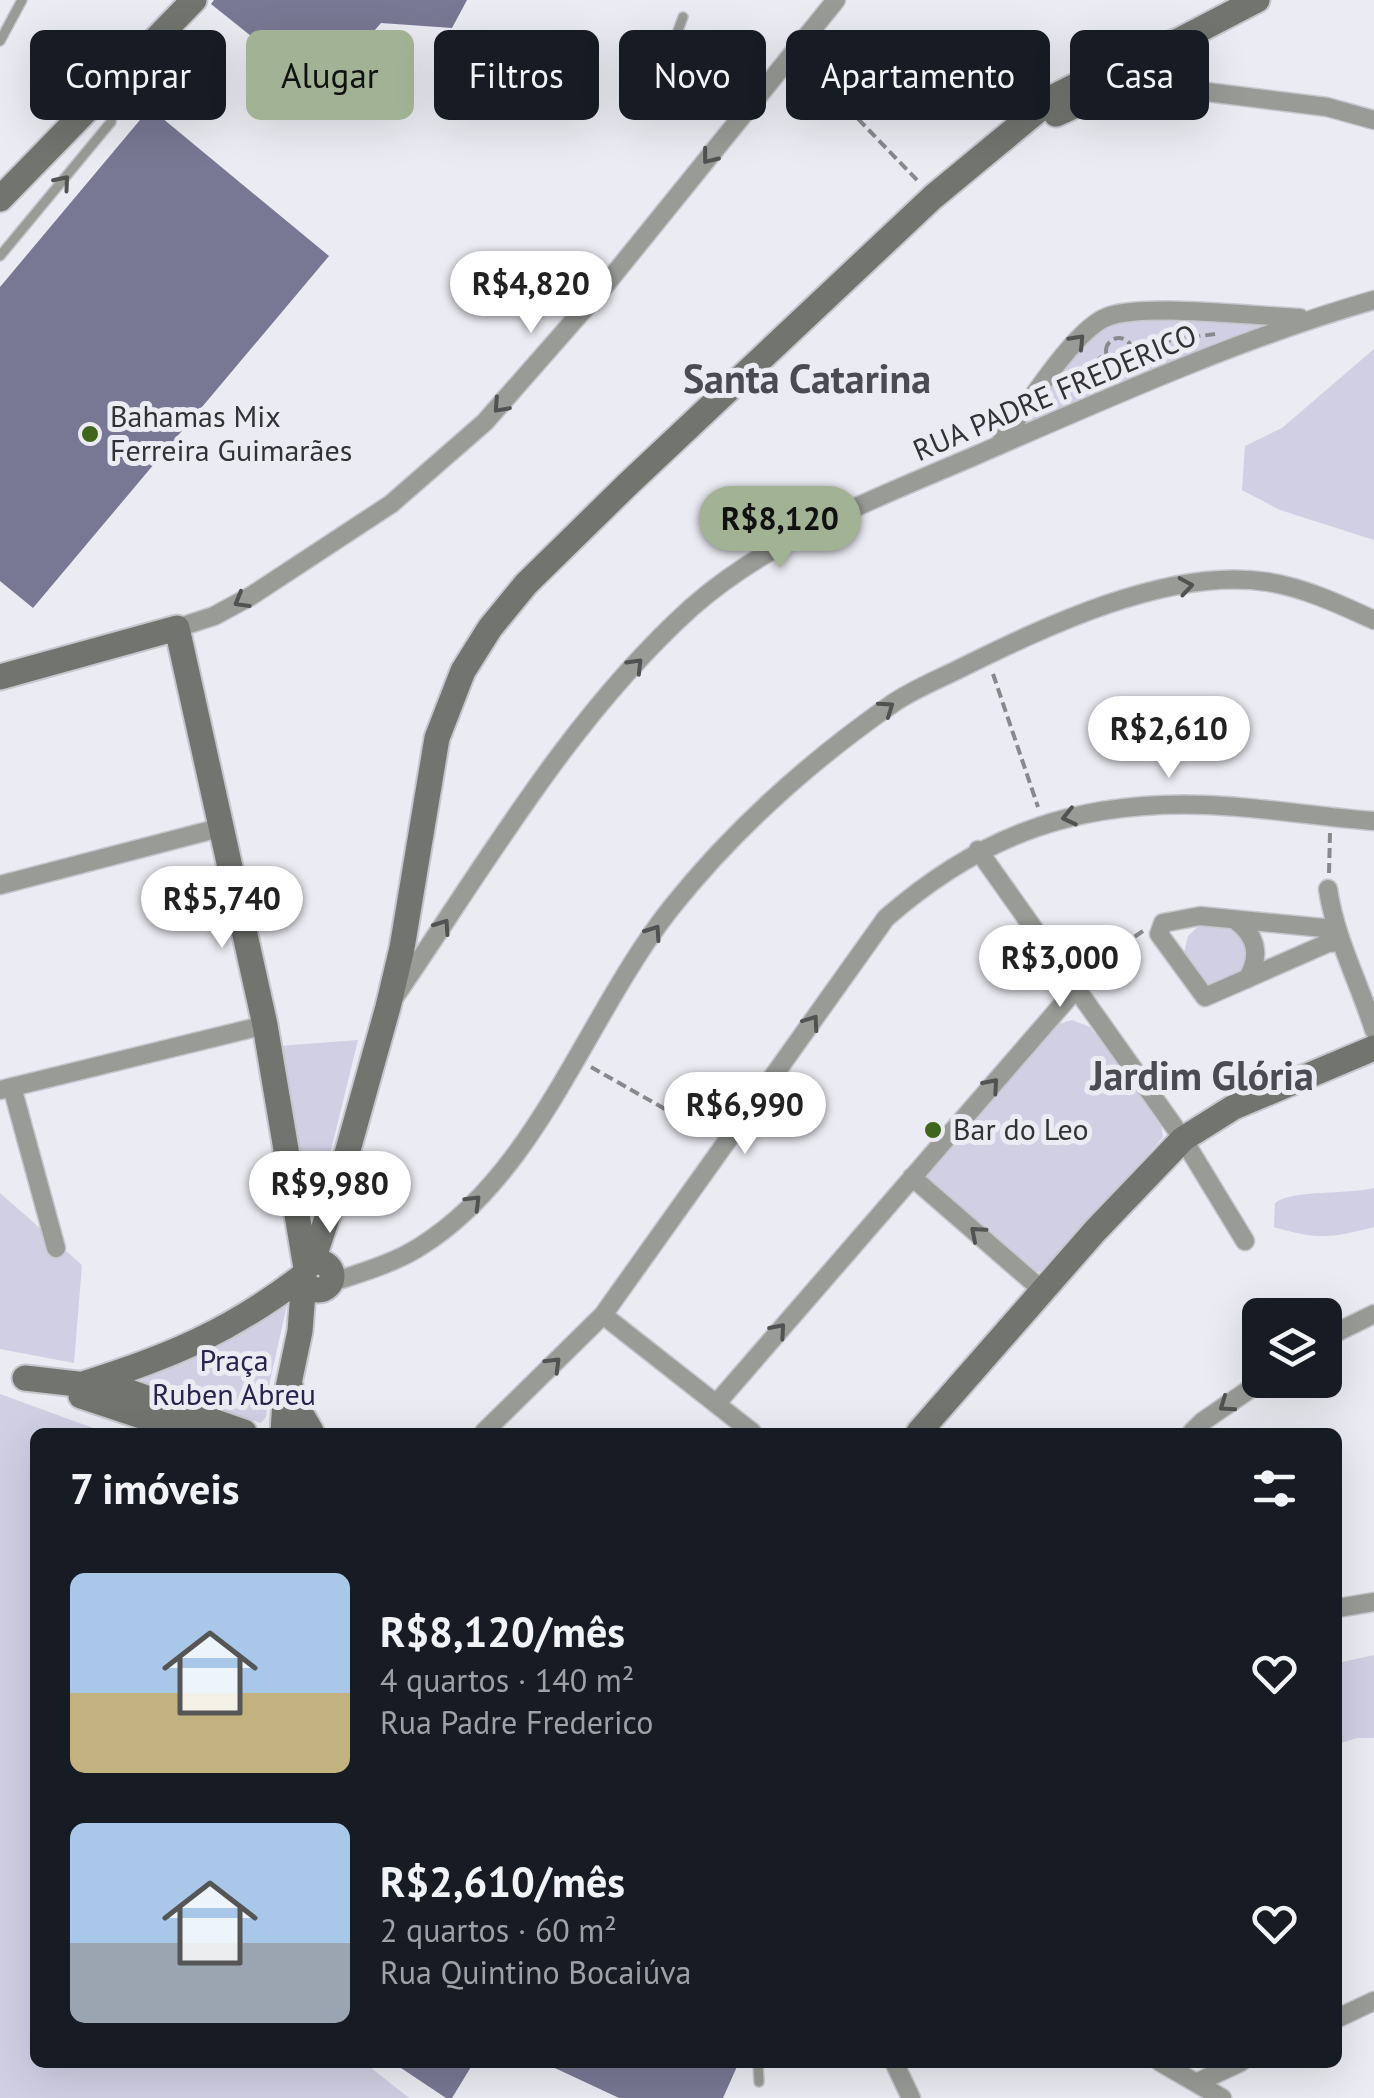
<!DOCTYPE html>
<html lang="pt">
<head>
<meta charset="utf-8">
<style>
  :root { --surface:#171b24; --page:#20242c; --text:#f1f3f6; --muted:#9ea1a6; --accent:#a1b394 }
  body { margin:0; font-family:"PT Sans",sans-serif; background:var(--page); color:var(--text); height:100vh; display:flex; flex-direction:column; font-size:38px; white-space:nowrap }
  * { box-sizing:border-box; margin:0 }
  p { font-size:32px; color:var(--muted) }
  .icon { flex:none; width:55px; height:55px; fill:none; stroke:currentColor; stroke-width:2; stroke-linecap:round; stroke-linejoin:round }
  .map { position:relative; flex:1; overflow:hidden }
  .sheet { position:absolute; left:30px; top:1428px; width:1312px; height:640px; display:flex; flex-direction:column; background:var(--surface); border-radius:15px; box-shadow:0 10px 40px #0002 }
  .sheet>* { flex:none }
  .top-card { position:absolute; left:30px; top:30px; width:1315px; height:90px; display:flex; gap:20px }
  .controls { position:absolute; left:1242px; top:1298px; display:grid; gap:20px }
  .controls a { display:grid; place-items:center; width:100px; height:100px; border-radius:15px; background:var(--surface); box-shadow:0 10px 40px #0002; font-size:50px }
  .price { position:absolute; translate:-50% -85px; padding:0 22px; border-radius:35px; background:#fff; color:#222; font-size:32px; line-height:65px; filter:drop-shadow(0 2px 5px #0008) }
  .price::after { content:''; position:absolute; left:50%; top:60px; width:30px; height:22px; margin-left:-15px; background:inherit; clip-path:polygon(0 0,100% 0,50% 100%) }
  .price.current { background:var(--accent); color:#111 }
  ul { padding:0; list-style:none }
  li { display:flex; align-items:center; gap:30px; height:250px; padding:0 40px }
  li span { display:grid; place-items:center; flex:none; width:280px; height:200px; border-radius:15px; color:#555 }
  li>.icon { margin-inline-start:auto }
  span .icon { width:120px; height:120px; fill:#fffc; stroke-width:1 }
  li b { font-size:42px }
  h2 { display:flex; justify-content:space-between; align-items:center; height:120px; padding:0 40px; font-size:42px }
  .chip { padding:0 35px; border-radius:15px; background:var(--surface); box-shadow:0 10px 40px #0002; font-size:35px; line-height:90px }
  .chip.current { background:var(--accent); color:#111 }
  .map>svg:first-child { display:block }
</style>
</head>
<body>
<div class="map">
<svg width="1374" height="2098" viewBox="0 0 1374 2098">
  <rect width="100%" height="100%" fill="#ebebf3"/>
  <path fill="#d0cfe4" d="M1137,318L1278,324L1018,428L1083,341L1109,324Z
    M1374,349V540L1280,510L1242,490L1245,446L1282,428Z
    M1204,921L1244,930L1248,971L1210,988L1200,984L1183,957L1188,936Z
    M1072,1020L1090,1027L1160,1117L1163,1137L1050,1271L1036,1272L926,1183L925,1178L1049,1027Z
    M358,1040L312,1228L279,1046Z
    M1374,1188V1227C1332,1238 1316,1240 1274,1227L1275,1203C1294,1189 1346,1195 1374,1188Z
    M0,1193L82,1265L74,1363L0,1349Z
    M288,1300L270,1381L266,1417L261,1423L141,1384L142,1379L201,1354Z
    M0,1394L104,1432H35V2062L365,2063L409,2098H0Z
    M1374,1655V1738H1357L1338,1744V1663Z"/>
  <path fill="#797894" d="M214,0H467L452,28L381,23L321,92L211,4Z
    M150,108L329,256L33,608L0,581V287Z
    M392,2062H474L452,2098H446Z
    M542,2062H739L723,2098H619Z"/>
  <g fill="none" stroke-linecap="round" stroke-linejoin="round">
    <defs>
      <path id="lane" d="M683,17L670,52L671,64L736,122
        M0,41L22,0
        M0,256L111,122L116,90
        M758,2062L759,2082"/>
      <path id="street" d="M1139,78L1159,86L1327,107L1374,120
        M998,446C1022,414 1073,330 1107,317C1143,303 1257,316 1300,318
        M177,628L214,616L251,596L391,504L485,422L607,283L836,0
        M978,850L1183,1139L1245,1241
        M0,885L223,827
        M1328,889C1335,938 1359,982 1374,1030
        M1235,920C1257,935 1261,957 1247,979
        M1338,933L1324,928L1200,916L1163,923L1159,934L1205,997L1328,943L1341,942
        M394,998C486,864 570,717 692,607C774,535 880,497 979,454C1108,398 1238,339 1374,300
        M12,1087L56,1248
        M0,1090L265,1025
        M912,1177L1042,1290
        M330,1283C360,1273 395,1263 421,1246C538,1173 587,1014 671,908C734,829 809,762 892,704C912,690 937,680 959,669C1044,627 1170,566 1268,582C1305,588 1339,604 1374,620
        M603,1315L752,1432
        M1325,1338L1374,1314
        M716,1404L1075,990
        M484,1432L603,1315L886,918C982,834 1079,800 1207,805C1263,807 1318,817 1374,821
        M1192,1432L1202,1422L1263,1380
        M1338,1608L1374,1602
        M1338,2018L1374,2001
        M894,2062L911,2098
        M1160,2062L1222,2098
        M1196,2083L1241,2062"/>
      <path id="secondary" d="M1132,60L1180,40L1257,0
        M1056,114L1120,85
        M0,199L194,0
        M0,677L177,628L265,1025L306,1268
        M304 1276a14 14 0 1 1 28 0a14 14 0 1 1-28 0Z
        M312,1263L339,1182L388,1007L402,948L437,738L463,671L490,628L526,584L627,485L933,197L1054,97L1113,67
        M25,1378L121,1389L244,1432
        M83,1384C170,1357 231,1331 304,1275
        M290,1385L294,1402L311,1431
        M81,1396L189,1432
        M283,1432L285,1402L300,1331L304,1279
        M919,1432L1095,1231L1183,1139L1234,1107L1374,1048"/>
    </defs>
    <use href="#lane" stroke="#c6c6cd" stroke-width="12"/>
    <use href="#street" stroke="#c6c6cd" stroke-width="21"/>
    <use href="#secondary" stroke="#c6c6cd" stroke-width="29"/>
    <path stroke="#88888d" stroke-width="4" stroke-dasharray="10 5" stroke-linecap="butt" d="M806,65L917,180
      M1106 351a13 13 0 1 1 26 0a13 13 0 1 1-26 0Z
      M1131,346L1215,334
      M1060,392L1106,353
      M993,674L1038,807
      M1329,873L1330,833
      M1085,970L1143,931
      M591,1067L709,1134"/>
    <use href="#lane" stroke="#999b97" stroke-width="9"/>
    <use href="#street" stroke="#999b97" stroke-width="18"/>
    <use href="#secondary" stroke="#71746f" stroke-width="25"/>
  </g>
  <defs><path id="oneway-chevron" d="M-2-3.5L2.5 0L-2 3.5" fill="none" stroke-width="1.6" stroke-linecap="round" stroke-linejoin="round" transform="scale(2.5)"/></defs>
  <g stroke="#515252">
    <use href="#oneway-chevron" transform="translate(709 157) rotate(128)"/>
    <use href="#oneway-chevron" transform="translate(63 182) rotate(-50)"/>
    <use href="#oneway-chevron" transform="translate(1078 341) rotate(-47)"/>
    <use href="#oneway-chevron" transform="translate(500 406) rotate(132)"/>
    <use href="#oneway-chevron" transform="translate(1186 586) rotate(-9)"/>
    <use href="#oneway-chevron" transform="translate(241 601) rotate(150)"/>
    <use href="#oneway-chevron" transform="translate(636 665) rotate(-46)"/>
    <use href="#oneway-chevron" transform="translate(887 708) rotate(-35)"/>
    <use href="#oneway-chevron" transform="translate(1069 817) rotate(167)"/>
    <use href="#oneway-chevron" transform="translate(443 926) rotate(-56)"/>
    <use href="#oneway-chevron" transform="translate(654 932) rotate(-56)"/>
    <use href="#oneway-chevron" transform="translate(812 1022) rotate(-55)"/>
    <use href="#oneway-chevron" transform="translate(992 1085) rotate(-49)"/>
    <use href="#oneway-chevron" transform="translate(474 1202) rotate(-45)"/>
    <use href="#oneway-chevron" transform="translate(977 1233) rotate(-139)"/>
    <use href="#oneway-chevron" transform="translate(779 1330) rotate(-49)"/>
    <use href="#oneway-chevron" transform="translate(554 1364) rotate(-45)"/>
    <use href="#oneway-chevron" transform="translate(1226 1405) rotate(145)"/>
  </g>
  <g fill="#40651d" stroke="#ebebf3" stroke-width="4">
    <circle cx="90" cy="434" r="10"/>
    <circle cx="933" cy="1130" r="10"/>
  </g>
  <g text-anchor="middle" stroke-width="10" stroke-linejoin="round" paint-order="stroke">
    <g font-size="30" fill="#323235" stroke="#ebebf3">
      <text transform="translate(1055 393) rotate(-23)" y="10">RUA PADRE FREDERICO</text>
    </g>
    <g font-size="30" fill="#323235" stroke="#ebebf3" text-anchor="start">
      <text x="110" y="427">Bahamas Mix<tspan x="110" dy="34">Ferreira Guimarães</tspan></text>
      <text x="953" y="1140">Bar do Leo</text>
    </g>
    <g font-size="30" fill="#28234c" stroke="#ebebf3">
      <text x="234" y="1371">Praça<tspan x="234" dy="34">Ruben Abreu</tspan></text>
    </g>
    <g font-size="40" font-weight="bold" fill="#4b4b53" stroke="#ebebf3">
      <text x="807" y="393">Santa Catarina</text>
      <text x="1202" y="1090">Jardim Glória</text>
    </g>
  </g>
</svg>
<div class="controls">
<a><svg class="icon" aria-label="layers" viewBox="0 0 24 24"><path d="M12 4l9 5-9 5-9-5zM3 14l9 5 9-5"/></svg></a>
</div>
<b class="price" style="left:531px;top:336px">R$4,820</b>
<b class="price current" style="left:780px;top:571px">R$8,120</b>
<b class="price" style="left:1169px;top:781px">R$2,610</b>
<b class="price" style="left:222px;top:951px">R$5,740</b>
<b class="price" style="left:1060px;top:1010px">R$3,000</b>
<b class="price" style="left:745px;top:1157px">R$6,990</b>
<b class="price" style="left:330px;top:1236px">R$9,980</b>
<div class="top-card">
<a class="chip">Comprar</a>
<a class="chip current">Alugar</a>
<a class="chip">Filtros</a>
<a class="chip">Novo</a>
<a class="chip">Apartamento</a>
<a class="chip">Casa</a>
</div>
<section class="sheet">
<h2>7 imóveis<svg class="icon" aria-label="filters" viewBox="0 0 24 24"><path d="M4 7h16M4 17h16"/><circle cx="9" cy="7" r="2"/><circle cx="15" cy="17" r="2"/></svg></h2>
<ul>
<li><span style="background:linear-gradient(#a9c7e8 60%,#c2b280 0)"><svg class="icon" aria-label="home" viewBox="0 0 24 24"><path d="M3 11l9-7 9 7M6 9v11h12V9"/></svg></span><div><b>R$8,120/mês</b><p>4 quartos · 140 m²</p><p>Rua Padre Frederico</p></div><svg class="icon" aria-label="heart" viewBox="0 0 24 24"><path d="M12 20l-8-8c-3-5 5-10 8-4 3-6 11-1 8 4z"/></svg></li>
<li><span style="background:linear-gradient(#a9c7e8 60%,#9aa5b1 0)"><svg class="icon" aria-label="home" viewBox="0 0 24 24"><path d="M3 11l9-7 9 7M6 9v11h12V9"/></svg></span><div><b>R$2,610/mês</b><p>2 quartos · 60 m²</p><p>Rua Quintino Bocaiúva</p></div><svg class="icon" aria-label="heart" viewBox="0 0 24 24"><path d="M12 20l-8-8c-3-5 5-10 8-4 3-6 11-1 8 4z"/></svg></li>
</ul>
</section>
</div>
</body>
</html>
